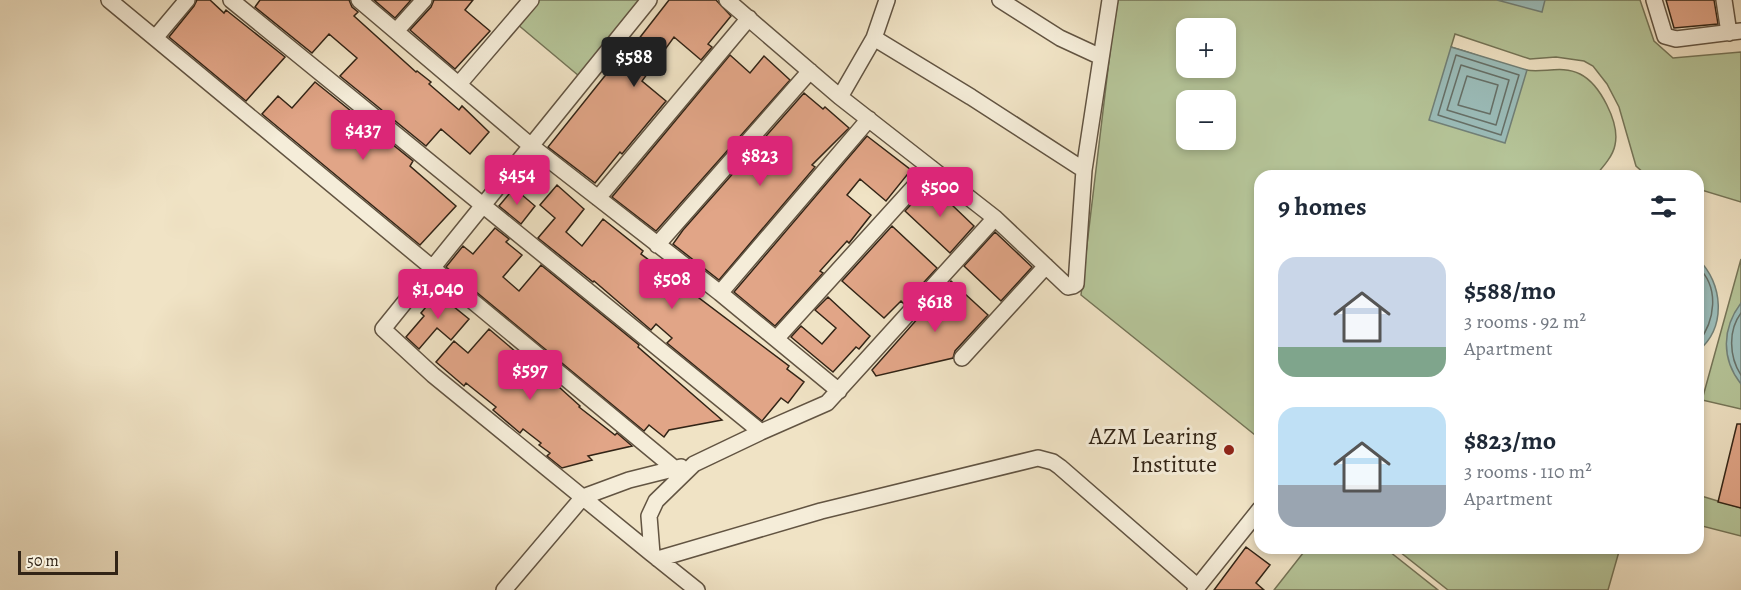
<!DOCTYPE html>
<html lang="en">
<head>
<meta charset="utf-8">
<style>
  :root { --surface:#fff; --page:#f2f2f3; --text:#1f2937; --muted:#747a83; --accent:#db2777 }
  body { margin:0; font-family:Alegreya,serif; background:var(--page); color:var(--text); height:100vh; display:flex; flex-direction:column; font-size:22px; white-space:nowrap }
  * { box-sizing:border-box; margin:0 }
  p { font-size:20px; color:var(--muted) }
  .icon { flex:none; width:33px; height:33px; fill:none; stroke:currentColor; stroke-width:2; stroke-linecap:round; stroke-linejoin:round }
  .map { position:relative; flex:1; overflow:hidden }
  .sheet { position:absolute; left:1254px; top:170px; width:450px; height:384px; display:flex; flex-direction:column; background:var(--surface); border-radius:18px; box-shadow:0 3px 9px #0003 }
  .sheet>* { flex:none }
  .tools { position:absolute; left:1176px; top:18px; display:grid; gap:12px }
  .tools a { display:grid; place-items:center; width:60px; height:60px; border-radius:12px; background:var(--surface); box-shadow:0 3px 9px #0003; font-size:30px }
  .scale { position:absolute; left:18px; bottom:15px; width:100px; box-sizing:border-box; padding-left:6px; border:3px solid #322416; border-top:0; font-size:16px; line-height:21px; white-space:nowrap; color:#322416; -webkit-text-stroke:4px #f5edd9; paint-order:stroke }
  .price { position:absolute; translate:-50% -51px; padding:0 14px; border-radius:6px; background:var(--accent); color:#fff; font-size:20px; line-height:39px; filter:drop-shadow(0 2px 3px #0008) }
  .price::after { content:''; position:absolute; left:50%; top:36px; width:18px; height:14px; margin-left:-9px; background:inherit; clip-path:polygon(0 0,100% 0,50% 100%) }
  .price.on { background:#222; color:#fff }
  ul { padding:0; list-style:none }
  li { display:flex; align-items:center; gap:18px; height:150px; padding:0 24px }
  li span { display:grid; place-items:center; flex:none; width:168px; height:120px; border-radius:18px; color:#555 }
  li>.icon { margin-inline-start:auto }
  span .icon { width:72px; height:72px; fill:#fffc; stroke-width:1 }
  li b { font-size:26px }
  h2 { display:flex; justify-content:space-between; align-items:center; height:72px; padding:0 24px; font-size:26px }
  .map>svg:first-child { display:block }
</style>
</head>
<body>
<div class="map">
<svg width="1741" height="590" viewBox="0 0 1741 590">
  <rect width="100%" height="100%" fill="#f0e3c5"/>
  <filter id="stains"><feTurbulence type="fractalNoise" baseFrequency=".00333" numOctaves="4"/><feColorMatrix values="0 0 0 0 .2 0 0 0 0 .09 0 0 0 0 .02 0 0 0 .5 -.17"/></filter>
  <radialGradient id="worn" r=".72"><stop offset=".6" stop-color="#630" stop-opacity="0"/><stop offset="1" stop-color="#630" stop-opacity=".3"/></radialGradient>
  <path fill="#b5c498" stroke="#747457" stroke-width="1.5" fill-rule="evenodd" d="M538,0H641L579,76L517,24Z
    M1118,0H1640L1654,41L1673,58L1741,52V202L1698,189V176L1650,175L1645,174L1636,166L1619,107L1607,84L1593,66L1584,61L1556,57L1530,59L1455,34L1451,47C1476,54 1501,65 1526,70C1544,73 1562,65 1580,74C1600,84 1620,123 1615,145C1613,156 1603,167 1596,175L1260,176V439L1081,295L1111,44ZM1186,28H1226V68H1186ZM1186,100H1226V140H1186Z
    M1741,259V409L1702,400Z
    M1698,495L1741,508V536L1698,525Z
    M1307,548H1385L1438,590H1274Z
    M1395,548H1620L1608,590H1448Z"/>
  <path fill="#9bbdba" stroke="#718078" stroke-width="1.5" d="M1497,0H1545L1542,12Z
    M1451,47L1527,70L1505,143L1429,120Z
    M1698,259C1723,283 1727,327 1698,351Z
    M1741,303V384C1721,359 1722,328 1741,303Z"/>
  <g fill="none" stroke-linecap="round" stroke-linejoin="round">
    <path stroke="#667068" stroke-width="1.5" d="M1456,55L1519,75L1501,135L1438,115Z
      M1461,65L1509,80L1496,125L1447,110Z
      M1467,76L1498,85L1490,114L1458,105Z
      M1698,267C1720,288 1715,321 1698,343
      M1741,313C1728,330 1729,357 1741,375"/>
  </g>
  <path fill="#e1a587" stroke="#322416" stroke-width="1.5" d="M197,0H210L224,13L226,10L285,57L246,101L169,37L194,6Z
    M260,0H349L352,7L358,12L354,16L416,72L417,71L431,82L429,84L459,110L462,106L489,132L470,154L441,129L426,146L340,76L357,58L329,34L312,53L255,7Z
    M374,0H411L395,18Z
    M434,0H473L465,10L490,31L455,69L410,30L431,7Z
    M669,0H716L731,16L708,44L712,47L701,60L674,37L642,81L666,101L622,154L620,152L595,183L548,147L604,77L618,61L620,63Z
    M1666,0H1714L1718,24L1674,28Z
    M730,55L750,73L764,56L790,80L656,231L612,197Z
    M315,82L413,161L410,166L456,206L420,245L262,114L278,96L292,108Z
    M804,93L823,109L825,107L849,128L812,165L815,167L719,280L673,244L683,230Z
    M867,136L911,170L886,201L860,179L847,195L871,215L849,243L847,241L820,271L823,273L775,326L734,292Z
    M930,184L974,226L950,253L905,211Z
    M557,185L584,209L566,232L582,246L603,219L643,251L641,254L789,366L787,369L804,382L788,403L781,398L762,421L667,343L672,338L656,324L651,330L594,281L593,282L538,238L555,218L540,205Z
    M514,188L535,206L521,224L499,206Z
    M892,226L937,268L904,304L901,301L884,318L842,281Z
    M495,228L509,239L506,242L522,255L503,277L519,291L541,265L639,345L638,347L722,420L669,430L664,437L649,425L644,431L446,267L463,246L473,254Z
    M995,232L1032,267L1001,301L964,266Z
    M951,281L988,315L955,351L953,358L876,376L872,370Z
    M440,290L455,303L453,306L469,319L451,340L437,328L419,349L406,337L424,316L421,313Z
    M828,297L870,336L859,349L856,347L833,372L791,337L801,326L822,344L836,328L815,310Z
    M489,329L516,352L539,369L580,406L579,407L615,435L617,433L632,446L588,456L592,460L562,468L547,456L550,453L539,445L541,443L523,429L520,433L493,410L496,407L466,383L464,386L436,362L454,341L468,353Z
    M1737,424H1741V508L1718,502Z
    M1246,547L1270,565L1256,583L1264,590H1214Z"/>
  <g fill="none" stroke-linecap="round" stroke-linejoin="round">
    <defs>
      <path id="street" d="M109,0L674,468
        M231,0L761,432
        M359,0L530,145L720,293L839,391
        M649,0L383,329L433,375L652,554
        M727,0L840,97L995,218L1068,287L1073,286L1076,284L1084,170L1110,0
        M1000,0L1060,38L1101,57
        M1654,0L1665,36L1676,39L1741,31
        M1724,0L1729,33
        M397,30L424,0
        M155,38L187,0
        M874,38L971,97L1084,170
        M459,84L531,0
        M840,97L874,38L887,0
        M598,198L749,18
        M657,245L810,71
        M720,293L869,119
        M776,339L931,168
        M962,358L1046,266
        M658,559L821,511L1038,458L1053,462L1060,467L1198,587
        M504,590L583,497L629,480L681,467
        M697,590L652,554L649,516L656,501L694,464L761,432L827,403L995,218
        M1195,590L1260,509"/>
    </defs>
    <use href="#street" stroke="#625442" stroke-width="18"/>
    <use href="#street" stroke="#f5edd9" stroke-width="15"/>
  </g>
  <circle fill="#8f2418" stroke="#f5edd9" stroke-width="2" cx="1229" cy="450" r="6"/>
  <g text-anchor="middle" stroke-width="6" stroke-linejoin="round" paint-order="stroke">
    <g font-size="24" fill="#322416" stroke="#f5edd9" text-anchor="end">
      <text x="1217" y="444">AZM Learing<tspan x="1217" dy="28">Institute</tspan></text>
    </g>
  </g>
  <rect width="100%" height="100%" filter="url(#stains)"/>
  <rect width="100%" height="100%" fill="url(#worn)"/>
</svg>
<div class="tools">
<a>+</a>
<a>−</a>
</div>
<div class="scale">50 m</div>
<b class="price on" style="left:634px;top:88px">$588</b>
<b class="price" style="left:363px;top:161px">$437</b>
<b class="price" style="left:760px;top:187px">$823</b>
<b class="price" style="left:517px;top:206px">$454</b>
<b class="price" style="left:940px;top:218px">$500</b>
<b class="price" style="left:672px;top:310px">$508</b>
<b class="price" style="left:438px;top:320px">$1,040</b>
<b class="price" style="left:935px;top:333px">$618</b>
<b class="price" style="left:530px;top:401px">$597</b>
<section class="sheet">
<h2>9 homes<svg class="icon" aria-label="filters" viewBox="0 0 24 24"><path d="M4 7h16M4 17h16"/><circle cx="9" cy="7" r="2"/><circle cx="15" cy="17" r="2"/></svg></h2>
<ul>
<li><span style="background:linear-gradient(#c9d6e8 75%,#7fa58c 0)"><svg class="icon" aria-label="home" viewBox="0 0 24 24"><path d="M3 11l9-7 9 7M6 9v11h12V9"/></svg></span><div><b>$588/mo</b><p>3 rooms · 92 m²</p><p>Apartment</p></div></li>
<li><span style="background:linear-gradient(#bfe0f5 65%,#9aa5b1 0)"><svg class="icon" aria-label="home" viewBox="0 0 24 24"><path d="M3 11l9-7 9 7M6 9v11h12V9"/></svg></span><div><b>$823/mo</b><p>3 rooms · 110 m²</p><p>Apartment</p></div></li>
</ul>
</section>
</div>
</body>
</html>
